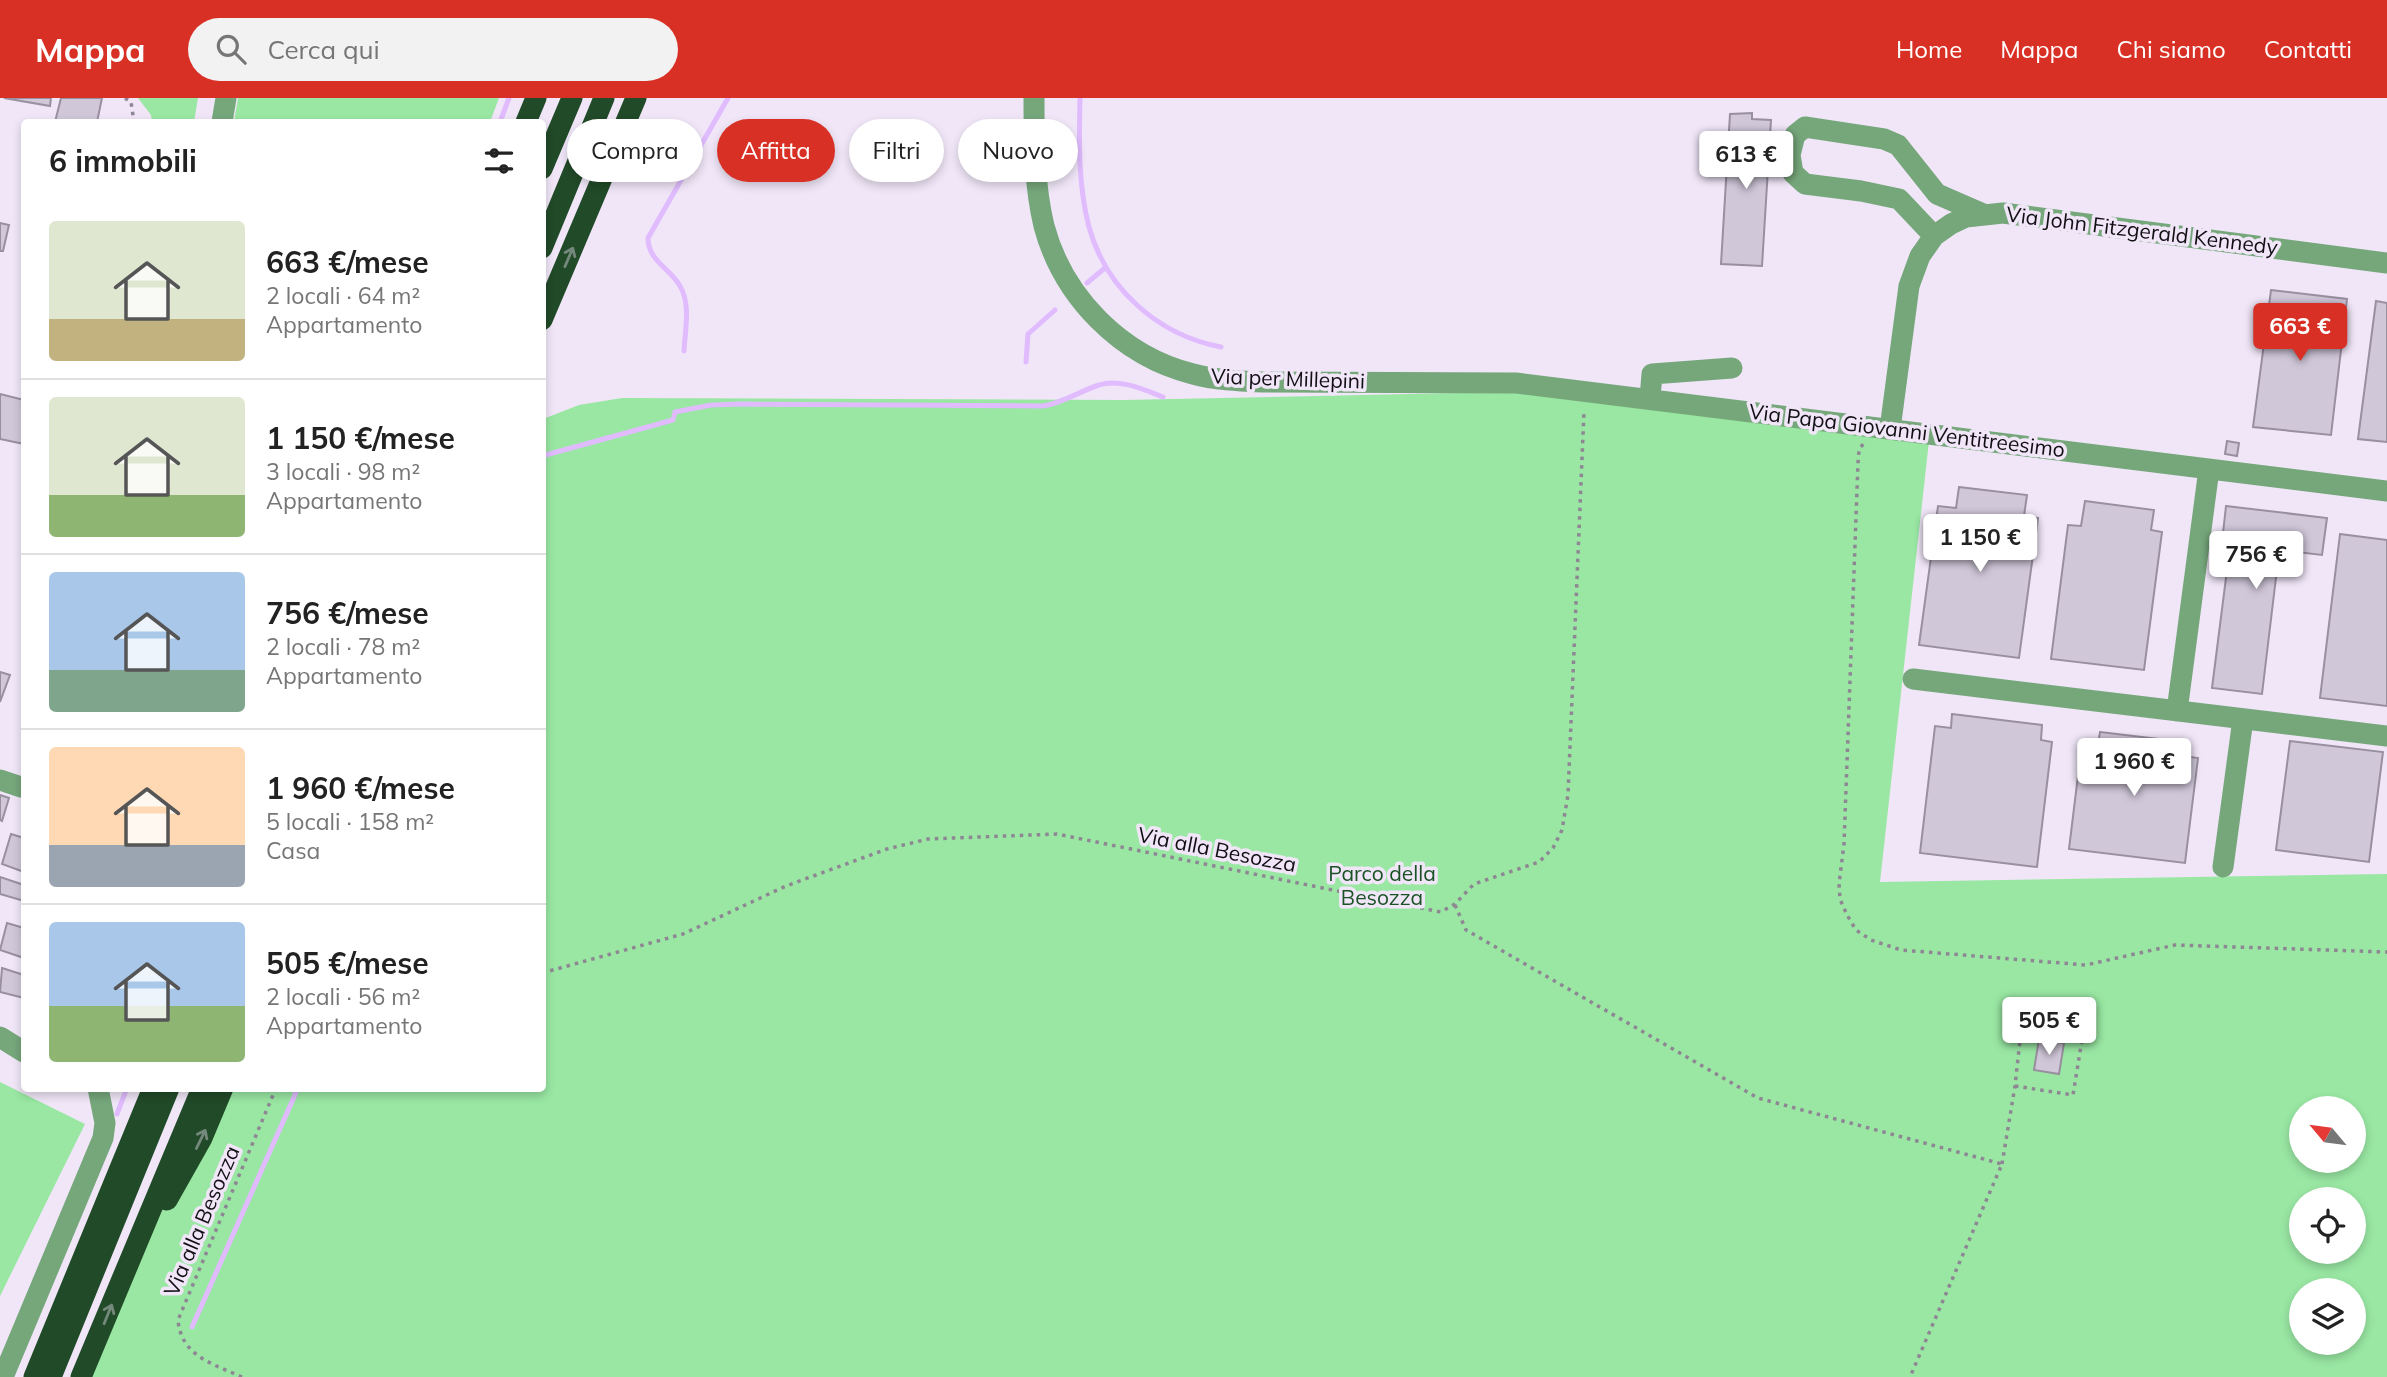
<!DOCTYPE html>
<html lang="it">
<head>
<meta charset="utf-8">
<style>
  :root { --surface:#fff; --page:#f2f2f2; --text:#222; --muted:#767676; --line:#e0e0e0; --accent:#d93025 }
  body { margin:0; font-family:Mulish,sans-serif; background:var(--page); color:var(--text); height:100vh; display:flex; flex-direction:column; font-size:26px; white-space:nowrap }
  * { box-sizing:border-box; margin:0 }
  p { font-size:23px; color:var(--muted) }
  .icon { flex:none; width:38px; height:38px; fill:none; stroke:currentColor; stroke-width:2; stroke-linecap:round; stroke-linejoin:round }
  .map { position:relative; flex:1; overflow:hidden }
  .panel { position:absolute; left:21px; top:21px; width:525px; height:973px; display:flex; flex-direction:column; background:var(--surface); border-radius:7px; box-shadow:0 4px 10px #0003 }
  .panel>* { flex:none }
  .banner { position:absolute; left:567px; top:21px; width:665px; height:63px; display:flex; gap:14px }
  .needle { width:46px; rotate:299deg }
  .buttons { position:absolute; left:2289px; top:998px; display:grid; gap:14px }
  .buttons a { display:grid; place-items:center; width:77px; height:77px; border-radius:50%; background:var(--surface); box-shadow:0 4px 10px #0003; font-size:35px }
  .price { position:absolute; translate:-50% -60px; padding:0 16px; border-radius:7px; background:#fff; color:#222; font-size:23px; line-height:46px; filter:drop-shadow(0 2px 4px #0008) }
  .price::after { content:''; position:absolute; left:50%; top:42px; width:21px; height:16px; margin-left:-10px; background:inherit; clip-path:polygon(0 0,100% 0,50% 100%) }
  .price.on { background:var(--accent); color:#fff }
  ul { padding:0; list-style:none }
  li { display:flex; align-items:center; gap:21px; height:175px; padding:0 28px }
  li+li { border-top:2px solid var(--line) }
  li span { display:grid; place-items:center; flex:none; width:196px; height:140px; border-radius:7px; color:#555 }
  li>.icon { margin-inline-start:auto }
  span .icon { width:84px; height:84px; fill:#fffc; stroke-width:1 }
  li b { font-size:30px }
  h2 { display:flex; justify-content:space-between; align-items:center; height:84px; padding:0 28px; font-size:30px }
  .tag { padding:0 24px; border-radius:32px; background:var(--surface); box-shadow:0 4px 10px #0003; font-size:24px; line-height:63px }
  .tag.on { background:var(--accent); color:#fff }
  header { display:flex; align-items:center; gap:42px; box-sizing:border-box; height:98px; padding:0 35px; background:var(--accent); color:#fff }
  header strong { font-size:33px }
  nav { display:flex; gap:38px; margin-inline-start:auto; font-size:24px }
  .search { width:490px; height:63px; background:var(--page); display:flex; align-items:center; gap:18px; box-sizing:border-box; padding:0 24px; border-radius:38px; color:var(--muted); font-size:26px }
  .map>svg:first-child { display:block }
</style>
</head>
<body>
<header>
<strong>Mappa</strong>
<div class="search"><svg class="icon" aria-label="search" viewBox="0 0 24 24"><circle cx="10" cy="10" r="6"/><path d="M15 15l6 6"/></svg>Cerca qui</div>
<nav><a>Home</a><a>Mappa</a><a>Chi siamo</a><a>Contatti</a></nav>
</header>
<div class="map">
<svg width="2387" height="1279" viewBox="0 0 2387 1279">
  <rect width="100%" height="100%" fill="#f0e6f8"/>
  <path fill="#99e7a3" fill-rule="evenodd" d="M138,0H198L194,24H152L151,17Z
    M238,0H499L490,24H234Z
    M1554,293L1930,334L1880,784L2387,776V1279H84L203,991L542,990L543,321L579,307L622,300L1124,302ZM2301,1010H2354V1062H2301ZM2301,1101H2354V1153H2301ZM2301,1192H2354V1244H2301Z
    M0,984L85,1026L0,1198Z"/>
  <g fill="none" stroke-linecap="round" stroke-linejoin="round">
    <path stroke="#e0bbfe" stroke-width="5" d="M1080,0C1079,43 1078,87 1089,129C1106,191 1158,237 1221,249
      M500,24L509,0
      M1087,185L1106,169
      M684,253C685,233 691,206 680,188C670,170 648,163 648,140L728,0
      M1026,264L1028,236L1055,212
      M542,358L673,322L675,314L711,307L741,306L1043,308C1063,305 1080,293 1099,287C1119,280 1145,292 1163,299
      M117,1016L127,990
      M192,1229L298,990"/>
  </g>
  <path fill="#d0c7d9" stroke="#988f9f" stroke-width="2" d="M4,0H51L50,8Z
    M61,0H102L97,24H55Z
    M1752,15V21L1771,22L1762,168L1721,166L1730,16Z
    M0,125L9,127L3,153H0Z
    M2271,192L2347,201L2331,337L2253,329Z
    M2376,203L2387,205V344L2358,341Z
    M0,296L24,302V346L0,341Z
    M2227,343L2239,345L2237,358L2225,356Z
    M1959,389L2027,397L2024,418L2038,420L2019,560L1919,547L1938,408L1956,410Z
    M2085,403L2154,412L2151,432L2162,434L2144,572L2051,561L2068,427L2081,428Z
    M2226,408L2327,420L2322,457L2263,450L2261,469L2277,471L2262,596L2212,590L2228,464L2241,466L2243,446L2222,444Z
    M2340,436L2387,442V608L2320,600Z
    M0,574L10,577L0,604Z
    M1952,616L2042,627L2041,642L2052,644L2037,769L1920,755L1935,628L1951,630Z
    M2100,634L2185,644L2183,658L2198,660L2185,765L2069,751L2082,645L2098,647Z
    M2290,643L2383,654L2369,764L2276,752Z
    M0,697L9,700L2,723L0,722Z
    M11,736L24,740V774L2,766Z
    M0,779L24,787V803L0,796Z
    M7,825L24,830V860L0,852Z
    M2,870L24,877V900L0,894Z
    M2039,941L2064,945L2059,976L2034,972Z"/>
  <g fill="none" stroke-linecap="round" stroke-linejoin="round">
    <path stroke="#8e8793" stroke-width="3.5" stroke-dasharray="3.5 5" stroke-linecap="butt" d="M125,0L131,4L134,24
      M1863,346L1859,352L1858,365L1844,746L1839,786L1840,801L1847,817L1856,832L1871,842L1901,852L2086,867L2175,847L2387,854
      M1455,807L1466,832L1758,1000L2002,1066L1910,1279
      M542,875L683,836L786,788L887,751L928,741L1057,736L1441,814L1455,806L1474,786L1539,764L1553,750L1562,732L1568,697L1584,313
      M2015,988L2073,997L2086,917L2072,914
      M2002,1066L2015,988L2022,924
      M242,1279C213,1266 181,1258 178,1222L276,990"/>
    <path stroke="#76a77b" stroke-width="21" d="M1034,0C1034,43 1034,86 1044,128C1063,199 1121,258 1193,276C1215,282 1238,283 1262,284L1516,285L2387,393
      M222,24L226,0
      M1934,138L1899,101L1861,93L1805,86L1793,75L1790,57L1795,37L1805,29L1884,41L1898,47L1937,96L1983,116
      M1650,300L1652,276L1732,270
      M1890,331L1909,188L1920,158L1934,138L1951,126L1966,119L2003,115L2387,165
      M1913,581L2387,638
      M2177,613L2209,371
      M0,682L21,689
      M2223,769L2243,621
      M0,939L24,954
      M3,1279L103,1040L105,1025L98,990"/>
    <path stroke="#214a28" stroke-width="21" d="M526,24L536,0
      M542,71L572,0
      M542,150L604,0
      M542,222L636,0
      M167,1102L202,1040L223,990
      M34,1279L153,990
      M51,1279L169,990
      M81,1279L202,990"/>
  </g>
  <defs><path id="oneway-shaft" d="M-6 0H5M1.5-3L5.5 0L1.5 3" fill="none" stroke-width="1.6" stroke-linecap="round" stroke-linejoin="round" transform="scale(1.75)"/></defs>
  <g stroke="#74887b">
    <use href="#oneway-shaft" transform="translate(569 159) rotate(-67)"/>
    <use href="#oneway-shaft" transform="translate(201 1041) rotate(-64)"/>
    <use href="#oneway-shaft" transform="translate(108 1216) rotate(-68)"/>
  </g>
  <g text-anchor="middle" stroke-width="7" stroke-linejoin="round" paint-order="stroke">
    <g font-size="21" fill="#110e14" stroke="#f0e6f8">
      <text transform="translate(2142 133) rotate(7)" y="7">Via John Fitzgerald Kennedy</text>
      <text transform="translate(1288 281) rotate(2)" y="7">Via per Millepini</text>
      <text transform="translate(1907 333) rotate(7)" y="7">Via Papa Giovanni Ventitreesimo</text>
      <text transform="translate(1217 752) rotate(11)" y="7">Via alla Besozza</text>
      <text transform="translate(202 1123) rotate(-67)" y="7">Via alla Besozza</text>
    </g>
    <g font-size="21" fill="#1a5226" stroke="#f0e6f8">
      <text x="1382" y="783">Parco della<tspan x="1382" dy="24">Besozza</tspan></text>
    </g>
  </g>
</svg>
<div class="buttons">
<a><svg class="needle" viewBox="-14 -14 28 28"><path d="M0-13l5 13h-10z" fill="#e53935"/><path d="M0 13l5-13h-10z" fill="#767676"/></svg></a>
<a><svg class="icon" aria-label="locate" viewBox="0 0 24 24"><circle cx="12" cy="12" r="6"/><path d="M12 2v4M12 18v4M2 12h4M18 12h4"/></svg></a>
<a><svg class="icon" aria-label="layers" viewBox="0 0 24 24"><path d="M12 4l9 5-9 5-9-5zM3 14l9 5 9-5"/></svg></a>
</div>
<b class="price" style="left:1746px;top:93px">613 €</b>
<b class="price on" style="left:2300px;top:265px">663 €</b>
<b class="price" style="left:1980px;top:476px">1 150 €</b>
<b class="price" style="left:2256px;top:493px">756 €</b>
<b class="price" style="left:2134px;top:700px">1 960 €</b>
<b class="price" style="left:2049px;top:959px">505 €</b>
<div class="banner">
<a class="tag">Compra</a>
<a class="tag on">Affitta</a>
<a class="tag">Filtri</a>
<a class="tag">Nuovo</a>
</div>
<section class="panel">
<h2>6 immobili<svg class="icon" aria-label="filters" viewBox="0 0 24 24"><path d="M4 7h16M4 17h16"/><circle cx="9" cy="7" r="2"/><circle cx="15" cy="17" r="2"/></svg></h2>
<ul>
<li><span style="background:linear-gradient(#dfe7d0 70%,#c2b280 0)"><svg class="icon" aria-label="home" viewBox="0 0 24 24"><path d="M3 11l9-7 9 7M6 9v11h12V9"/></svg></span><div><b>663 €/mese</b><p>2 locali · 64 m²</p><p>Appartamento</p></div></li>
<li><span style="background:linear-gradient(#dfe7d0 70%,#8fb573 0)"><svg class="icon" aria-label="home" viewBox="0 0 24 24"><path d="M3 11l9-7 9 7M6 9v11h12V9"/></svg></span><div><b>1 150 €/mese</b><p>3 locali · 98 m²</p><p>Appartamento</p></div></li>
<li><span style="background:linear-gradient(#a9c7e8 70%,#7fa58c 0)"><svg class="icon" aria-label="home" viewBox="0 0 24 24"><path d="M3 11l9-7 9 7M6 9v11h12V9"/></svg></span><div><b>756 €/mese</b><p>2 locali · 78 m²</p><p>Appartamento</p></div></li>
<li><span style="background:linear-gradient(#ffd9b3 70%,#9aa5b1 0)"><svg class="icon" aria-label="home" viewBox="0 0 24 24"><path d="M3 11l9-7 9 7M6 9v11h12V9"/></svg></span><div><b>1 960 €/mese</b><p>5 locali · 158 m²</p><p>Casa</p></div></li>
<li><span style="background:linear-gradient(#a9c7e8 60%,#8fb573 0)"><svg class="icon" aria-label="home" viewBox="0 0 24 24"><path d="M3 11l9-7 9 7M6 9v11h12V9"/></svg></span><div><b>505 €/mese</b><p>2 locali · 56 m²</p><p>Appartamento</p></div></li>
</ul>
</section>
</div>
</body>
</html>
